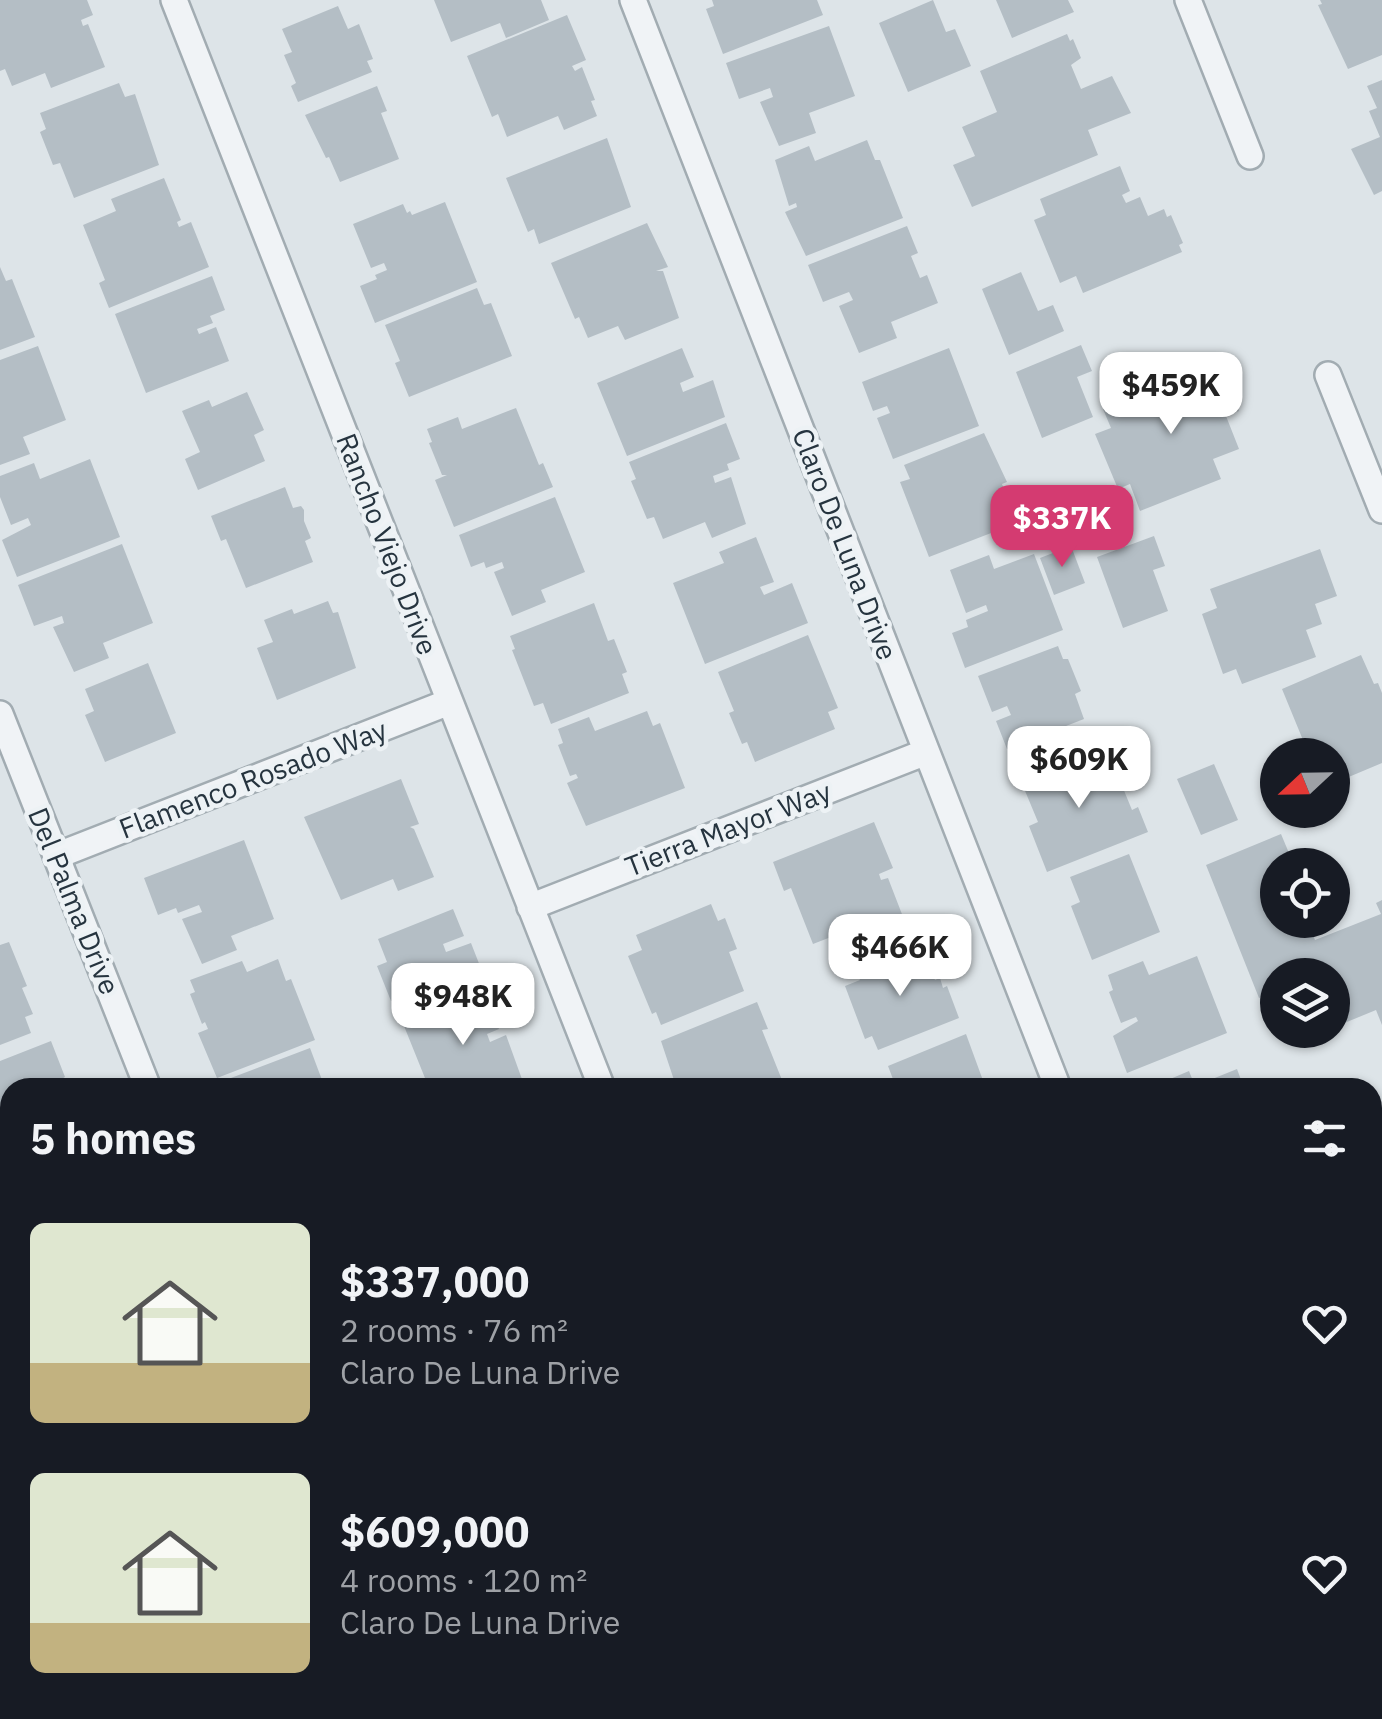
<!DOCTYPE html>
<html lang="en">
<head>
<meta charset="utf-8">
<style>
  :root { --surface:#171b24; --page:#20242c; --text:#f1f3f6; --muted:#9ea1a6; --accent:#d43b71 }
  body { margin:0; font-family:"IBM Plex Sans",sans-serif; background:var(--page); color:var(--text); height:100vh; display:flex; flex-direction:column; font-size:38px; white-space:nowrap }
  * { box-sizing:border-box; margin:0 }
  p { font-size:32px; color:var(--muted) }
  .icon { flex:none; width:55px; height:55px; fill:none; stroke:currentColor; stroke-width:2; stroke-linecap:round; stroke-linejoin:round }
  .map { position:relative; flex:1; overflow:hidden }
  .side { position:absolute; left:0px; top:1078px; width:1382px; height:642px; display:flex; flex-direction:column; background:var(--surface); border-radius:30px 30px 0 0; box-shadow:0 2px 8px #0004 }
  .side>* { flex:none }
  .needle { width:65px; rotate:248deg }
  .fabs { position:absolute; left:1260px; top:738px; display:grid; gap:20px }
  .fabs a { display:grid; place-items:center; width:90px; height:90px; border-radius:50%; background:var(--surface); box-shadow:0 2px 8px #0004; font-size:50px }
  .price { position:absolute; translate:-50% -85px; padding:0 22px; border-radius:20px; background:#fff; color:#222; font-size:32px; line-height:65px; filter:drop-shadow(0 2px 5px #0008) }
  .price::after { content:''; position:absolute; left:50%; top:60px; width:30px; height:22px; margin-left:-15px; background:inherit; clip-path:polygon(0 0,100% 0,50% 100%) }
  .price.on { background:var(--accent); color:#fff }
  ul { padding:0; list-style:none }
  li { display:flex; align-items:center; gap:30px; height:250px; padding:0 30px }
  li span { display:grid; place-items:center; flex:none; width:280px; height:200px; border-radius:15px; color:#555 }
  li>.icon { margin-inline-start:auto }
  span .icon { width:120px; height:120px; fill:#fffc; stroke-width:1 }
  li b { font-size:42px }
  h2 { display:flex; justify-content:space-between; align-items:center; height:120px; padding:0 30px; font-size:42px }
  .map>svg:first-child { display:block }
</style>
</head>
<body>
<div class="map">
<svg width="1382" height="1719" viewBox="0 0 1382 1719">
  <rect width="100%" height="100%" fill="#dde4e8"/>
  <path fill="#b4bec5" d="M0,0H87L93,15L81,20L83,26L88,24L105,67L51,88L45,73L12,86L5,69L0,71Z
    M434,0H541L549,20L506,38L500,23L451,42Z
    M712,0H817L823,15L723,54L706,9L714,6Z
    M933,0L946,32L955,29L971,66L908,92L879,23Z
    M996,0H1068L1074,12L1012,38Z
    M1320,0H1382V55L1348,69L1318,5L1322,4Z
    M338,6L348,29L359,24L373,59L367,61L372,72L298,102L291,86L296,83L284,55L292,52L282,29Z
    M567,15L586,60L572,66L575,71L582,67L595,100L591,101L597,116L564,130L558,116L507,137L498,114L492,117L467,56Z
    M829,26L855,96L809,113L816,133L779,146L760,102L773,97L770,88L739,99L726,63Z
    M1067,34L1070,41L1073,39L1081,58L1071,65L1081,89L1112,76L1131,113L1088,130L1098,155L972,207L953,165L975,156L962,127L997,112L980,71Z
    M1382,80V191L1374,195L1351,149L1380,137L1369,111L1377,108L1367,86Z
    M119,83L125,97L135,94L159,165L74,198L60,163L53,165L40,132L46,129L40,113Z
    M377,86L387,111L381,113L399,159L340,182L329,157L326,158L305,115Z
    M607,138L631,207L539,244L534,229L528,232L506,178Z
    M867,140L875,160H880L903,218L806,256L785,212L797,207L796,203L789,206L775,160L809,146L815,161Z
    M1120,166L1130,191L1122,195L1126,203L1140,197L1148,216L1164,209L1167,217L1171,215L1183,243L1179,245L1182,252L1083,293L1076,276L1060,283L1034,220L1046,215L1040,199Z
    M164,178L181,220L177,222L179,227L191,222L209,267L109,308L99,283L105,280L83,225L116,211L111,199Z
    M445,202L477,282L375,323L360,286L377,279L375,275L387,270L384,263L371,268L353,224L403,204L407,213L410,211L412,215Z
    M647,223L668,267L656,271H663L679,318L625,340L618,326L588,338L579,317L575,319L551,263Z
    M907,226L918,253L911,256L920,278L927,275L938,303L891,322L897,338L859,353L839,306L853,300L849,292L823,302L808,265Z
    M0,267L6,281L12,279L35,337L0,350Z
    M1021,272L1038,311L1053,305L1064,331L1009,355L982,289Z
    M212,276L225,310L210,316L213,323L197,329L199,334L216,327L229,361L146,393L115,314Z
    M477,288L484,305L491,303L512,356L409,397L395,363L400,361L385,325Z
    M1081,345L1092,371L1077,377L1093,417L1042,438L1016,372Z
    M38,346L66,420L23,437L30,454L0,465V360Z
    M682,348L694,377L680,383L683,392L713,380L725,417L627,456L597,383Z
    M949,348L979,426L893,459L877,418L890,413L887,406L873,411L862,382Z
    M1220,362L1239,411L1226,416L1239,449L1213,459L1221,479L1140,511L1130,484L1118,489L1095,434L1111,428L1103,409Z
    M247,392L264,430L254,435L265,461L198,490L185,459L200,452L182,411L209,400L212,407Z
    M516,408L539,465L543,463L553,487L454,527L435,480L447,475H442L429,443L432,442L427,429L458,417L462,429Z
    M726,423L740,459L727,464L729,470L713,476L715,483L731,477L746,524L712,538L705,522L663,539L654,517L647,519L631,481L636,479L629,462Z
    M984,433L1007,482L1002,484L1017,523L929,557L900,482L910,479L904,465Z
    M90,459L120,537L17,577L2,540L31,525L28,518L11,525L0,497V476L34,463L40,479Z
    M285,487L293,508L301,506L304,510V521L311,538L305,541L313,562L246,588L226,539L221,541L211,516Z
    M555,497L585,572L541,590L546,602L512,616L494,572L504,568L502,562L486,568L484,562L471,567L459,535Z
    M1154,536L1165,566L1153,570L1168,611L1123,628L1097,557Z
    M756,537L774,582L760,587L764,595L792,583L808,623L705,664L673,583L724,563L719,552Z
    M122,544L153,623L103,643L109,658L74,672L53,627L64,623L62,616L34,626L18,585Z
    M1071,546L1085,583L1054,595L1040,558Z
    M1320,549L1337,596L1315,604L1322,624L1306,630L1316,657L1242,684L1236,669L1223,674L1202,614L1217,608L1210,589Z
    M1034,554L1063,630L965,668L952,633L968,627L966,620L988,611L986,605L966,613L950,570L989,555L994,569Z
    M328,601L333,613L338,612L356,668L277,700L257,648L273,642L264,620L292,609L294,614Z
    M594,603L608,641L614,639L627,672L622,674L629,693L551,724L543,703L534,706L512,650L515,649L510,636Z
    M808,635L838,708L828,712L835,729L755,762L747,742L742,744L729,713L734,711L718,672Z
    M1058,646L1063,659H1068L1081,691L1075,694L1084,719L1007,749L996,721L1011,715L1007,706L992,712L978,676Z
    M1361,655L1374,684L1378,683L1382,693V763L1332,784V755H1292L1290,751L1305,745L1282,689Z
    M148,663L176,733L105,762L85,715L94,711L85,689Z
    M647,711L653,726L660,723L685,788L586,826L567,783L578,778L576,774L570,776L558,745L563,743L558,729L589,717L595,731Z
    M1109,754L1132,810L1138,807L1148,832L1047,872L1029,826L1038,822L1018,774L1052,761L1057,775Z
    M1214,764L1238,820L1201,835L1177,779Z
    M401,779L419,824L410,827L414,829L434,877L398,891L393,879L341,900L304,817Z
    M874,822L893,868L879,874L881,880L888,878L905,922L871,935L867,923L813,944L791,888L784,891L773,862Z
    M1281,834L1294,865H1278V920H1307L1315,940L1381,914L1376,903L1382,900V1025L1376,1010L1342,1024L1332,999V975H1278V991L1259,998L1206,865Z
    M244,840L274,919L231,936L237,950L202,964L182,919L202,912L199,905L178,913L176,908L158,915L144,878Z
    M1129,854L1160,932L1092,960L1071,906L1080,902L1070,877Z
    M711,904L718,921L725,918L737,949L729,952L744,991L661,1025L656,1012L652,1014L628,956L642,950L636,935Z
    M453,909L464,936L443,944L446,952L471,943L487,984L404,1017L397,999L391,1001L377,966L387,962L378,939Z
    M9,942L27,986L22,988L33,1014L25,1017L31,1033L0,1045V945Z
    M920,942L935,980L940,978L943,988L947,986L959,1018L878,1050L872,1036L865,1039L845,986L860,980L857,974L889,961L887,956Z
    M1197,956L1227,1033L1127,1073L1113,1036L1138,1021L1136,1017L1121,1023L1109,992L1113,990L1108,975L1143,961L1149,975Z
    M278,959L286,981L291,979L315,1040L217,1078L198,1033L208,1029L205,1022L202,1024L190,994L195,992L190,980L242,961L247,972Z
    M485,994L499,1029L487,1034L490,1042L506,1035L523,1082L509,1088H483L480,1081L465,1088H429L404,1026Z
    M757,1002L768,1029L762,1030L784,1085L686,1088L684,1083L676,1086L661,1041Z
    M966,1034L985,1086L896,1087L888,1066Z
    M51,1041L65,1077L46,1088H10V1149L0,1153V1061Z
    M310,1048L325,1088H226L223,1081Z
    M1237,1069L1244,1088H1149L1189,1071L1195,1086Z
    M10,1185V1244L0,1220V1189Z
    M1382,1189V1264L1372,1268V1193Z
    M1382,1438V1474L1372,1478V1442Z
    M1382,1480V1574L1372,1577V1484Z
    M1382,1621V1700L1372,1677V1625Z
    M247,1710H292L296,1717L225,1719Z
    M564,1710H582L586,1719H541Z
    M685,1710H721L699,1719H688Z
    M962,1710H1035L1039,1719H948L963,1713Z
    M1194,1710H1222L1226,1719H1173Z"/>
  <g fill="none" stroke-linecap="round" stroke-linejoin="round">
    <defs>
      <path id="minor" d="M174,0L602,1088
        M633,0L1058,1088
        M1188,0L1250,156
        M1328,375L1382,510
        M0,714L148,1088
        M56,856L449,702
        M530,907L926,752
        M392,1710L395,1719
        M847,1710L850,1719
        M1304,1710L1308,1719"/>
    </defs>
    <use href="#minor" stroke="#a2acb2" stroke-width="30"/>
    <use href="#minor" stroke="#f0f3f6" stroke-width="25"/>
  </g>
  <g text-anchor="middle" stroke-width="9" stroke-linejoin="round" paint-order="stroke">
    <g font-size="28" fill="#26343f" stroke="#edf2f5">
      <text transform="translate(387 544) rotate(69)" y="10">Rancho Viejo Drive</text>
      <text transform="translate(845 544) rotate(69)" y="10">Claro De Luna Drive</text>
      <text transform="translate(253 779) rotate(-21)" y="10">Flamenco Rosado Way</text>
      <text transform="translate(728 829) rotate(-21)" y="10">Tierra Mayor Way</text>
      <text transform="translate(74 901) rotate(68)" y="10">Del Palma Drive</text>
    </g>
  </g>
</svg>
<div class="fabs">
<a><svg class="needle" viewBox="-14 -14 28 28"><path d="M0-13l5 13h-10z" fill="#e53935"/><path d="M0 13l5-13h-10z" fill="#9ea1a6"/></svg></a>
<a><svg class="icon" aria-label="locate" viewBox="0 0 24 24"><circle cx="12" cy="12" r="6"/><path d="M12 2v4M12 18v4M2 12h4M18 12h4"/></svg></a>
<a><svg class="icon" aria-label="layers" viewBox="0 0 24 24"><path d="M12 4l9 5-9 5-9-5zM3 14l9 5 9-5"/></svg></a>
</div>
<b class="price" style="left:1171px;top:437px">$459K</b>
<b class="price on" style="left:1062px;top:570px">$337K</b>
<b class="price" style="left:1079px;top:811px">$609K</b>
<b class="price" style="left:900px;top:999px">$466K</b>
<b class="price" style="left:463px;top:1048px">$948K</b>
<section class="side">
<h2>5 homes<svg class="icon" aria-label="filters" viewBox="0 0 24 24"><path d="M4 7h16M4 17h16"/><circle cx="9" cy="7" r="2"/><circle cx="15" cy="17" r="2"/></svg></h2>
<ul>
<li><span style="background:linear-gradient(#dfe7d0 70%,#c2b280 0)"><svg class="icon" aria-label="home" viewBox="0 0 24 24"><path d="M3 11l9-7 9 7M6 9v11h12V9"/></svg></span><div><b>$337,000</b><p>2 rooms · 76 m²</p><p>Claro De Luna Drive</p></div><svg class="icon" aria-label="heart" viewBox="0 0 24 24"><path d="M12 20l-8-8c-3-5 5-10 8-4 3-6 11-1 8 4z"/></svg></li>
<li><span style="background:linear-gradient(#dfe7d0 75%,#c2b280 0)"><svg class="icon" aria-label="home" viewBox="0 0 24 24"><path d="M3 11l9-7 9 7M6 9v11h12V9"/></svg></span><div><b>$609,000</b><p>4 rooms · 120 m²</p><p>Claro De Luna Drive</p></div><svg class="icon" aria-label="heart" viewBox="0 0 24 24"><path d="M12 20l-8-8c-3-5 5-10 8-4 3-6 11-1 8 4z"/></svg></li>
</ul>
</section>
</div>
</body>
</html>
